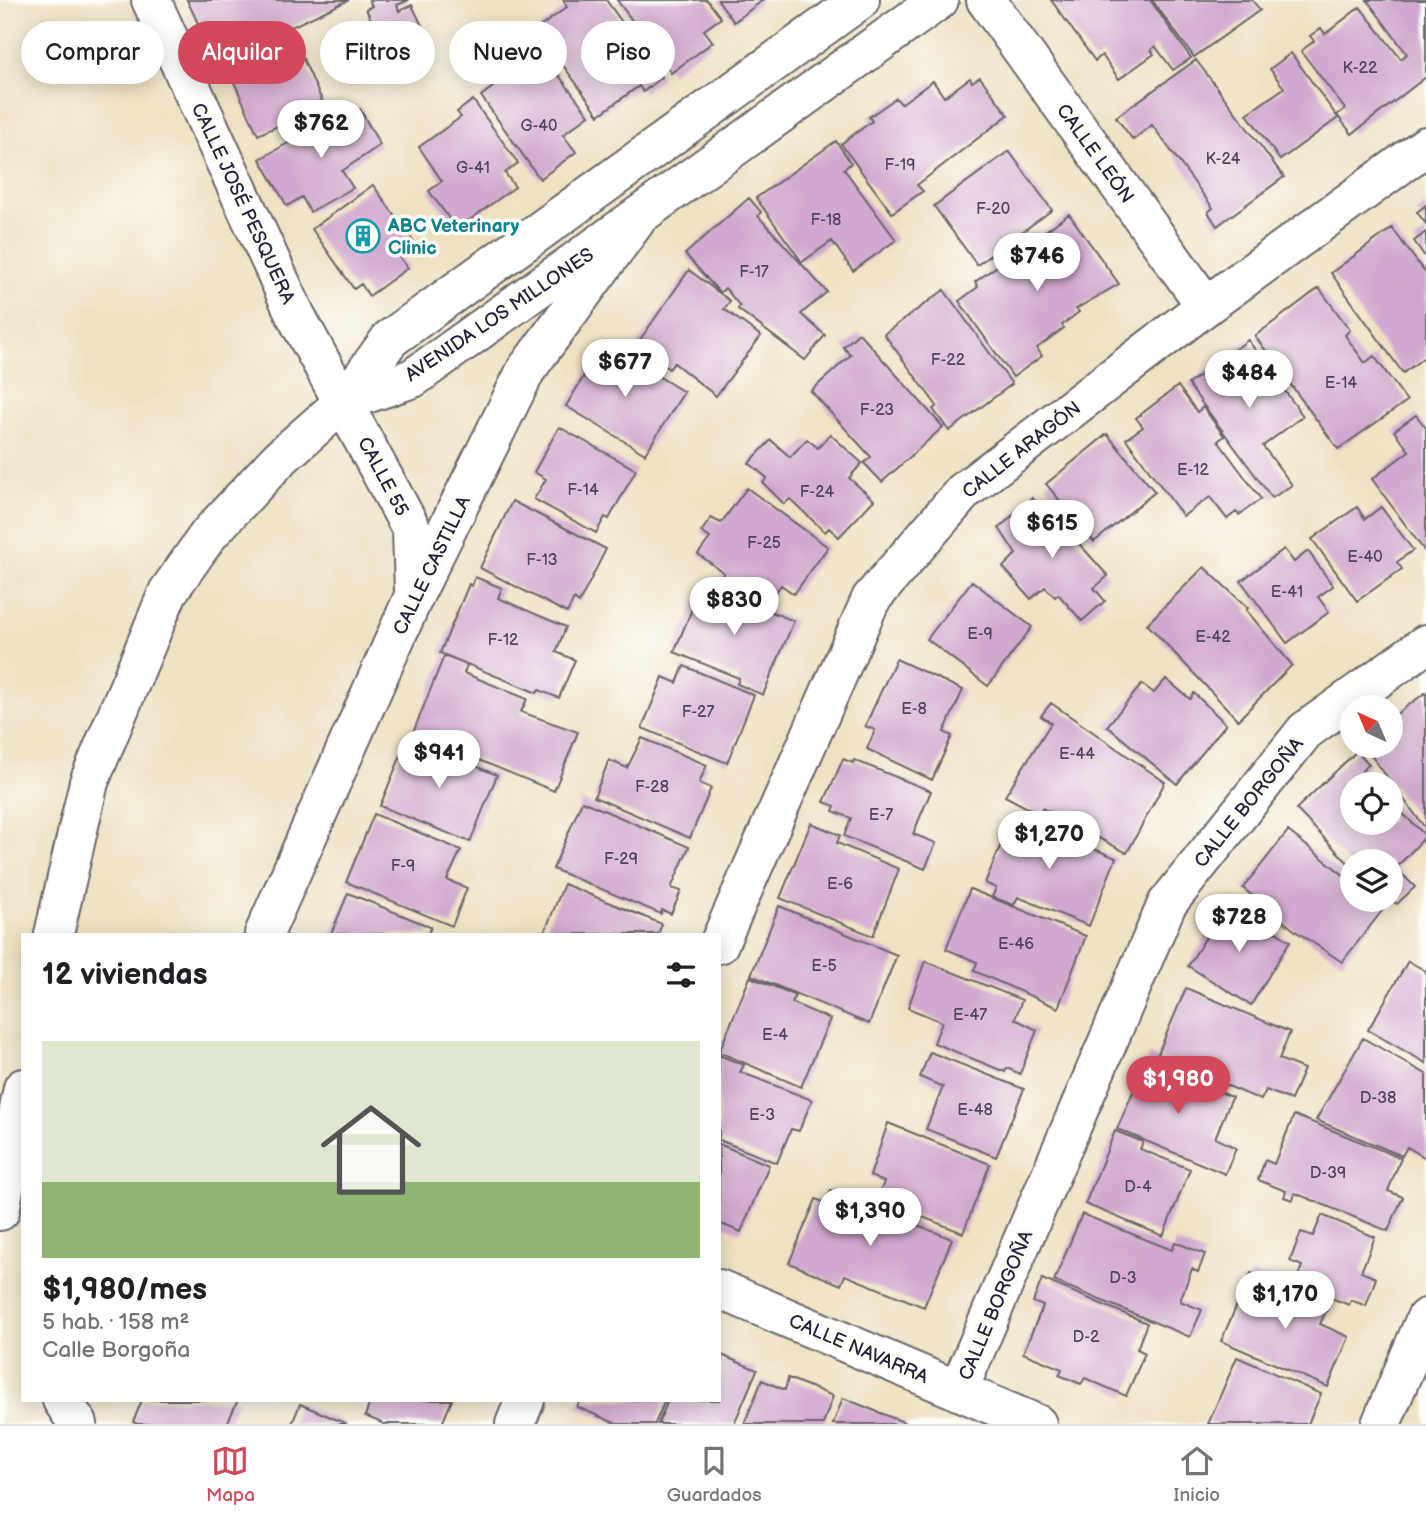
<!DOCTYPE html>
<html lang="es">
<head>
<meta charset="utf-8">
<style>
  :root { --surface:#fff; --page:#f2f2f2; --text:#202124; --muted:#757577; --line:#e0e0e0; --accent:#d1495b }
  body { margin:0; font-family:"Balsamiq Sans",sans-serif; background:var(--page); color:var(--text); height:100vh; display:flex; flex-direction:column; font-size:26px; white-space:nowrap }
  * { box-sizing:border-box; margin:0 }
  p { font-size:23px; color:var(--muted) }
  .icon { flex:none; width:38px; height:38px; fill:none; stroke:currentColor; stroke-width:2; stroke-linecap:round; stroke-linejoin:round }
  .map { position:relative; flex:1; overflow:hidden }
  .side { position:absolute; left:21px; top:933px; width:700px; height:469px; display:flex; flex-direction:column; background:var(--surface); border-radius:0px; box-shadow:0 4px 18px #0003 }
  .side>* { flex:none }
  .top-card { position:absolute; left:21px; top:21px; width:700px; height:63px; display:flex; gap:14px }
  .needle { width:46px; rotate:316deg }
  .buttons { position:absolute; left:1340px; top:695px; display:grid; gap:14px }
  .buttons a { display:grid; place-items:center; width:63px; height:63px; border-radius:50%; background:var(--surface); box-shadow:0 4px 18px #0003; font-size:35px }
  .price { position:absolute; translate:-50% -60px; padding:0 16px; border-radius:24px; background:#fff; color:#222; font-size:23px; line-height:46px; filter:drop-shadow(0 2px 4px #0008) }
  .price::after { content:''; position:absolute; left:50%; top:42px; width:21px; height:16px; margin-left:-10px; background:inherit; clip-path:polygon(0 0,100% 0,50% 100%) }
  .price.active { background:var(--accent); color:#fff }
  ul { padding:0; list-style:none }
  li { display:grid; align-content:center; gap:14px; height:371px; padding:0 21px }
  li span { display:grid; place-items:center; height:217px; border-radius:0px; color:#555 }
  li>.icon { margin-inline-start:auto }
  span .icon { width:126px; height:126px; fill:#fffc; stroke-width:1 }
  li b { font-size:30px }
  h2 { display:flex; justify-content:space-between; align-items:center; height:84px; padding:0 21px; font-size:30px }
  .chip { padding:0 24px; border-radius:32px; background:var(--surface); box-shadow:0 4px 18px #0003; font-size:24px; line-height:63px }
  .chip.active { background:var(--accent); color:#fff }
  .tab-bar { display:flex; justify-content:space-around; align-items:center; height:98px; border-top:2px solid var(--line); background:var(--surface); font-size:19px; color:var(--muted) }
  .tab-bar a { display:grid; justify-items:center; gap:4px }
  .tab-bar .active { color:var(--accent) }
  .map>svg:first-child { display:block }
</style>
</head>
<body>
<div class="map">
<svg width="1426" height="1424" viewBox="0 0 1426 1424">
  <rect width="100%" height="100%" fill="#fdfcf7"/>
  <filter id="ink" filterUnits="userSpaceOnUse"><feTurbulence type="fractalNoise" baseFrequency=".0143" numOctaves="2"/><feDisplacementMap in="SourceGraphic" scale="14" xChannelSelector="R" yChannelSelector="G"/><feConvolveMatrix kernelMatrix="1 2 1 2 8 2 1 2 1" color-interpolation-filters="sRGB"/></filter>
  <filter id="wash" filterUnits="userSpaceOnUse"><feTurbulence type="fractalNoise" baseFrequency=".00686" numOctaves="4" result="noise"/><feDisplacementMap in="SourceGraphic" scale="28" xChannelSelector="R" yChannelSelector="G"/><feGaussianBlur stdDeviation="1.57" result="paint"/><feColorMatrix in="noise" values="0 0 0 0 0 0 0 0 0 0 0 0 0 0 0 0 0 1.4 0 .05"/><feComposite in="paint" operator="in"/></filter>
  <g filter="url(#wash)">
    <rect width="100%" height="100%" fill="#efe1c2"/>
    <g id="blocks">
      <path fill="#d1a8cf" d="M187,0H349L216,62Z
        M369,0H409L397,5L399,11L412,5L434,51L394,69L366,9L372,6Z
        M563,0H606L662,77L643,92L639,86L599,115L537,29L567,7Z
        M617,0H707L721,18L704,30L713,42L671,73Z
        M718,0H763L734,22Z
        M1051,0H1150L1191,58L1173,70L1155,46L1151,50L1154,54L1119,79L1102,55L1095,61Z
        M1152,0H1252L1260,10L1194,57Z
        M1367,0H1426V77L1352,134L1337,115L1345,109L1301,51L1314,41L1310,36L1321,28L1325,34L1360,7L1401,59L1407,54Z
        M294,39L324,105L258,135L228,69Z
        M540,51L589,115L563,135L576,152L540,179L481,96Z
        M1291,53L1338,118L1280,160L1247,114L1284,88L1270,69Z
        M1196,60L1284,177L1217,226L1208,212L1213,208L1152,125L1133,140L1116,117Z
        M980,77L1008,115L917,185L923,191L892,213L841,144L872,121L869,117L896,98L901,104L933,81L944,97L970,78L972,82Z
        M473,100L518,163L505,173L515,187L457,229L429,191L442,181L419,147L461,117L457,112Z
        M360,109L380,145L342,171L353,188L310,212L302,197L287,206L260,159L346,110L349,115Z
        M836,141L851,163L844,169L896,240L853,271L832,241L802,262L756,198Z
        M1009,151L1052,210L977,265L934,206Z
        M373,185L415,244L398,255L408,268L369,296L361,284L354,289L312,229Z
        M749,198L761,212L758,216L827,292L801,314L825,335L805,360L738,309L740,306L725,288L720,293L685,254Z
        M1426,205V224L1417,212Z
        M1069,214L1119,284L1076,309L1079,312L1062,325L1064,328L1037,348L1042,356L1013,377L959,301L978,287L975,282Z
        M1392,228L1426,274V356L1403,373L1331,273Z
        M1426,232V258L1414,241Z
        M689,270L730,301L724,309L761,336L716,396L674,363L669,369L637,344Z
        M1319,288L1350,330L1345,335L1365,363L1374,356L1407,401L1338,449L1255,336Z
        M944,290L1012,384L949,431L933,409L937,406L884,334Z
        M859,333L943,427L882,482L864,463L871,457L811,391L851,355L843,347Z
        M1248,340L1303,416L1263,446L1292,485L1272,498L1188,384Z
        M604,343L684,392L645,454L566,406Z
        M1178,386L1197,412L1203,407L1224,436L1218,441L1261,499L1239,515L1236,512L1227,519L1210,497L1183,516L1126,439L1143,427L1136,418Z
        M1416,415L1426,428V553L1372,479L1409,451L1394,431Z
        M559,427L636,470L609,519L605,517L596,533L534,499L546,479L534,472Z
        M830,434L862,463L849,478L874,500L839,537L829,528L825,532L790,499L784,504L763,483L767,478L749,463L771,440L790,457L807,439L818,448Z
        M1107,434L1155,492L1094,542L1046,484Z
        M747,488L828,547L794,594L781,585L772,597L761,590L753,600L718,582L724,573L698,554L710,538L701,532L711,518L721,523Z
        M1032,498L1039,505L1042,502L1108,576L1094,588L1105,601L1082,621L1058,594L1055,597L1045,587L1031,599L1003,567L1016,554L999,528Z
        M512,501L606,549L579,603L574,599L567,613L480,568Z
        M1357,507L1365,519L1381,507L1413,550L1397,562L1402,569L1357,601L1312,539Z
        M1284,549L1294,562L1308,551L1333,586L1318,597L1329,612L1287,643L1241,581Z
        M1204,567L1248,608L1246,610L1292,665L1238,720L1147,624Z
        M475,577L502,588L498,598L566,627L556,652L575,660L559,698L539,690L537,693L440,653L469,584L472,586Z
        M972,581L1032,627L988,686L927,639Z
        M703,583L757,603L755,605L794,621L763,695L737,684L739,678L674,652Z
        M444,656L467,665L464,673L527,699L521,712L578,732L554,791L413,733Z
        M896,659L963,690L944,732L952,736L932,780L867,749L875,730L865,726Z
        M684,666L754,695L727,763L642,728L663,677L677,683Z
        M1166,679L1190,699L1194,693L1226,724L1177,784L1107,726L1142,684L1154,693Z
        M1425,693L1426,694V829L1364,746H1391V718Z
        M1051,703L1165,782L1127,853L1042,808L1039,814L1005,796L1051,723L1041,716Z
        M408,738L497,775L470,842L380,806Z
        M642,738L707,765L699,783L711,788L690,838L594,797L609,760L627,768Z
        M1357,751L1369,764L1362,771L1374,784H1353V822H1391V802L1426,836L1396,868L1415,887L1397,904L1391,900V861H1353V868L1296,809Z
        M843,759L853,763L854,760L931,791L913,834L936,843L925,869L844,836L851,818L833,811L835,806L824,802Z
        M582,801L689,847L671,888L681,891L671,914L662,910L661,914L553,869Z
        M374,814L461,850L447,880L467,888L452,926L346,882Z
        M1013,815L1116,858L1089,926L1018,897L1014,905L992,897L996,888L985,883Z
        M811,823L840,835L837,843L899,869L873,936L780,898Z
        M1288,831L1350,880L1353,876V900H1375L1385,907L1342,962L1294,930L1243,888Z
        M564,884L662,924L658,934H544Z
        M970,889L1086,936L1058,1008L974,971L977,962L946,949Z
        M348,893L431,927L428,934H331Z
        M1228,902L1290,941L1251,1005L1188,966Z
        M779,906L897,955L869,1024L751,975Z
        M925,961L1022,1000L1015,1019L1037,1030L1020,1074L1007,1068L1005,1072L934,1043L942,1022L908,1008Z
        M1408,961L1426,971V1063L1368,1030Z
        M750,977L795,995L792,1003L830,1019L801,1087L719,1052Z
        M1186,988L1290,1032L1279,1059L1304,1069L1291,1100L1266,1090L1261,1100L1157,1056Z
        M1363,1038L1426,1074V1158L1407,1147L1402,1156L1316,1120Z
        M930,1052L1024,1089L996,1157L926,1129L943,1087L920,1077Z
        M719,1055L744,1065L740,1072L812,1100L799,1131L791,1129L777,1163L719,1140Z
        M1149,1055L1172,1065L1170,1071L1232,1097L1215,1138L1236,1148L1225,1174L1117,1129Z
        M1294,1115L1401,1158L1388,1191L1403,1197L1388,1231L1295,1193L1293,1200L1284,1197L1286,1191L1258,1180L1265,1160L1274,1164Z
        M888,1123L990,1164L963,1233L877,1199L884,1182L870,1176Z
        M1115,1131L1143,1142L1140,1149L1190,1169L1163,1236L1085,1204Z
        M719,1144L769,1165L741,1232L719,1223Z
        M831,1190L952,1239L924,1307L845,1275L841,1285L789,1263L816,1199L825,1203Z
        M1082,1214L1172,1250L1175,1242L1205,1254L1198,1272L1192,1269L1180,1301L1202,1310L1190,1337L1054,1281Z
        M1322,1215L1375,1237L1361,1272L1376,1278L1366,1306L1351,1300L1349,1305L1295,1284L1302,1266L1290,1261L1301,1232L1313,1236Z
        M1251,1273L1328,1307L1320,1324L1349,1337L1328,1387L1221,1341Z
        M1042,1279L1147,1323L1137,1349L1145,1353L1126,1396L1085,1378L1081,1384L1059,1375L1062,1369L1023,1353L1043,1306L1033,1302Z
        M719,1354L757,1370L734,1424H658L668,1400H719Z
        M1237,1357L1321,1394L1308,1424H1208Z
        M788,1378L833,1396L823,1424H744L762,1380L785,1390Z
        M843,1398L908,1424H833Z
        M142,1400H238L227,1424H137L133,1422Z
        M371,1400H452L442,1424H384L365,1416Z
        M580,1400H665L655,1424H617L577,1407Z
        M300,1404L347,1424H292Z"/>
    </g>
  </g>
  <g filter="url(#ink)">
    <use href="#blocks" fill-opacity="0" stroke="#6a656a" stroke-width="2"/>
    <g fill="none" stroke-linecap="round" stroke-linejoin="round">
      <defs>
        <path id="minor" d="M151,0L295,314L412,530L414,591
          M986,0L1206,306
          M264,934L414,596L526,370L635,222
          M719,944L871,599L964,491L1206,306L1426,146
          M719,1289L1037,1424
          M958,1391L1167,904L1305,731L1426,644
          M62,1400L78,1424
          M515,1424L525,1400
          M1381,1424L1426,1318"/>
        <path id="tertiary" d="M345,401L413,378L939,0
          M54,934L89,782L168,592L209,534L279,459L345,401L390,339L860,0
          M0,1211L23,1088"/>
      </defs>
      <use href="#minor" stroke="#6a656a" stroke-width="42"/>
      <use href="#tertiary" stroke="#6a656a" stroke-width="42"/>
      <use href="#minor" stroke="#fff" stroke-width="38"/>
      <use href="#tertiary" stroke="#fff" stroke-width="38"/>
    </g>
  </g>
  <defs>
    <symbol id="building-ring" viewBox="-11 -11 22 22"><circle r="9.5" fill="#fdfcf7" stroke="#0f9aa8" stroke-width="1.5"/><path d="M-4-6H4V6H1V3H-1V6H-4ZM-2.5-4.3h1.7v1.8h-1.7ZM.8-4.3h1.7v1.8H.8ZM-2.5-1h1.7V.8h-1.7ZM.8-1h1.7V.8H.8Z" fill="#0f9aa8"/></symbol>
  </defs>
  <g fill-rule="evenodd">
    <use href="#building-ring" x="344" y="217" width="38" height="38"/>
  </g>
  <g text-anchor="middle" stroke-width="7" stroke-linejoin="round" paint-order="stroke">
    <g font-size="16" fill="#4e4460">
      <text x="1360" y="73">K-22</text>
      <text x="539" y="131">G-40</text>
      <text x="1223" y="164">K-24</text>
      <text x="900" y="170">F-19</text>
      <text x="473" y="173">G-41</text>
      <text x="993" y="214">F-20</text>
      <text x="826" y="225">F-18</text>
      <text x="754" y="277">F-17</text>
      <text x="948" y="365">F-22</text>
      <text x="1341" y="388">E-14</text>
      <text x="877" y="415">F-23</text>
      <text x="1193" y="475">E-12</text>
      <text x="583" y="495">F-14</text>
      <text x="817" y="497">F-24</text>
      <text x="764" y="548">F-25</text>
      <text x="1365" y="562">E-40</text>
      <text x="542" y="565">F-13</text>
      <text x="1287" y="597">E-41</text>
      <text x="980" y="639">E-9</text>
      <text x="1213" y="642">E-42</text>
      <text x="503" y="645">F-12</text>
      <text x="914" y="714">E-8</text>
      <text x="698" y="717">F-27</text>
      <text x="1077" y="759">E-44</text>
      <text x="652" y="792">F-28</text>
      <text x="881" y="820">E-7</text>
      <text x="621" y="864">F-29</text>
      <text x="403" y="871">F-9</text>
      <text x="840" y="889">E-6</text>
      <text x="1016" y="949">E-46</text>
      <text x="824" y="971">E-5</text>
      <text x="970" y="1020">E-47</text>
      <text x="775" y="1040">E-4</text>
      <text x="1378" y="1103">D-38</text>
      <text x="975" y="1115">E-48</text>
      <text x="762" y="1120">E-3</text>
      <text x="1328" y="1178">D-39</text>
      <text x="1138" y="1192">D-4</text>
      <text x="1123" y="1283">D-3</text>
      <text x="1086" y="1342">D-2</text>
    </g>
    <g font-size="19" fill="#22223b" stroke="#fdfcf7">
      <text transform="translate(1096 153) rotate(54)" y="7">CALLE LEÓN</text>
      <text transform="translate(244 203) rotate(65)" y="7">CALLE JOSÉ PESQUERA</text>
      <text transform="translate(499 314) rotate(-34)" y="7">AVENIDA LOS MILLONES</text>
      <text transform="translate(1021 449) rotate(-38)" y="7">CALLE ARAGÓN</text>
      <text transform="translate(384 476) rotate(62)" y="7">CALLE 55</text>
      <text transform="translate(431 565) rotate(-64)" y="7">CALLE CASTILLA</text>
      <text transform="translate(1248 802) rotate(-51)" y="7">CALLE BORGOÑA</text>
      <text transform="translate(995 1305) rotate(-67)" y="7">CALLE BORGOÑA</text>
      <text transform="translate(859 1348) rotate(23)" y="7">CALLE NAVARRA</text>
    </g>
    <g font-size="19" font-weight="bold" fill="#0d838f" stroke="#fdfcf7" text-anchor="start">
      <text x="388" y="232">ABC Veterinary<tspan x="388" dy="22">Clinic</tspan></text>
    </g>
  </g>
</svg>
<div class="buttons">
<a><svg class="needle" viewBox="-14 -14 28 28"><path d="M0-13l5 13h-10z" fill="#e53935"/><path d="M0 13l5-13h-10z" fill="#757577"/></svg></a>
<a><svg class="icon" aria-label="locate" viewBox="0 0 24 24"><circle cx="12" cy="12" r="6"/><path d="M12 2v4M12 18v4M2 12h4M18 12h4"/></svg></a>
<a><svg class="icon" aria-label="layers" viewBox="0 0 24 24"><path d="M12 4l9 5-9 5-9-5zM3 14l9 5 9-5"/></svg></a>
</div>
<b class="price" style="left:321px;top:160px">$762</b>
<b class="price" style="left:1037px;top:293px">$746</b>
<b class="price" style="left:625px;top:399px">$677</b>
<b class="price" style="left:1249px;top:410px">$484</b>
<b class="price" style="left:1052px;top:560px">$615</b>
<b class="price" style="left:734px;top:637px">$830</b>
<b class="price" style="left:439px;top:790px">$941</b>
<b class="price" style="left:1049px;top:871px">$1,270</b>
<b class="price" style="left:1239px;top:954px">$728</b>
<b class="price active" style="left:1178px;top:1116px">$1,980</b>
<b class="price" style="left:870px;top:1248px">$1,390</b>
<b class="price" style="left:1285px;top:1331px">$1,170</b>
<div class="top-card">
<a class="chip">Comprar</a>
<a class="chip active">Alquilar</a>
<a class="chip">Filtros</a>
<a class="chip">Nuevo</a>
<a class="chip">Piso</a>
</div>
<section class="side">
<h2>12 viviendas<svg class="icon" aria-label="filters" viewBox="0 0 24 24"><path d="M4 7h16M4 17h16"/><circle cx="9" cy="7" r="2"/><circle cx="15" cy="17" r="2"/></svg></h2>
<ul>
<li><span style="background:linear-gradient(#dfe7d0 65%,#8fb573 0)"><svg class="icon" aria-label="home" viewBox="0 0 24 24"><path d="M3 11l9-7 9 7M6 9v11h12V9"/></svg></span><div><b>$1,980/mes</b><p>5 hab. · 158 m²</p><p>Calle Borgoña</p></div></li>
</ul>
</section>
</div>
<nav class="tab-bar">
<a class="active"><svg class="icon" aria-label="map" viewBox="0 0 24 24"><path d="M3 6l6-2 6 2 6-2v14l-6 2-6-2-6 2zM9 4v14M15 6v14"/></svg>Mapa</a>
<a><svg class="icon" aria-label="saved" viewBox="0 0 24 24"><path d="M7 4h10v16l-5-4-5 4z"/></svg>Guardados</a>
<a><svg class="icon" aria-label="home" viewBox="0 0 24 24"><path d="M3 11l9-7 9 7M6 9v11h12V9"/></svg>Inicio</a>
</nav>
</body>
</html>
